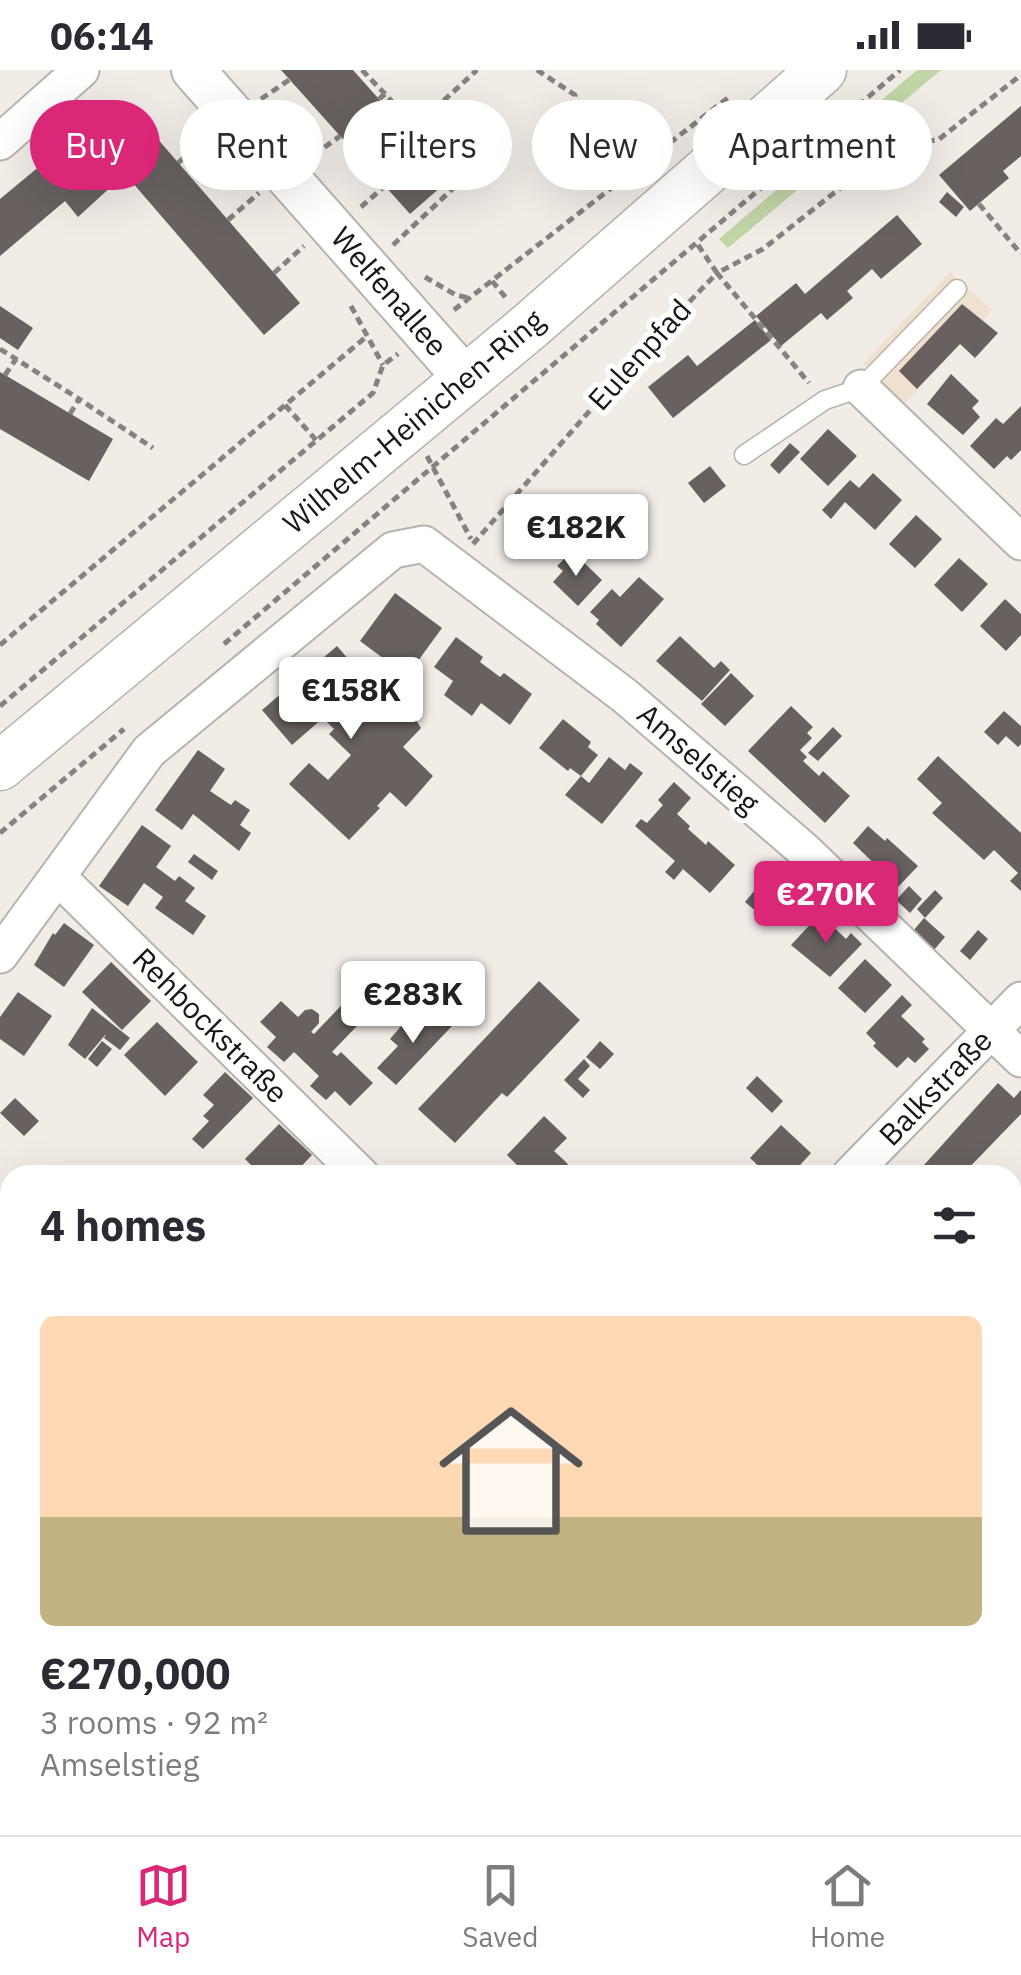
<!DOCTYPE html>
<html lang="en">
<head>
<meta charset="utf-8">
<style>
  :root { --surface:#fff; --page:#f7f7f7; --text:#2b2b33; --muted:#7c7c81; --line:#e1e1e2; --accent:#db2777 }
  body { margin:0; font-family:"IBM Plex Sans",sans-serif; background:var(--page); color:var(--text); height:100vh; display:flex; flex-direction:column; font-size:38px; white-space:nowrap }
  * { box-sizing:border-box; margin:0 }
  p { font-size:32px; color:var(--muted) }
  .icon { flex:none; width:55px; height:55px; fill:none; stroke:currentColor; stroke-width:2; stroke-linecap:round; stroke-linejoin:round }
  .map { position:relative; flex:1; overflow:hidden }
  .drawer { position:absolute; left:0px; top:1095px; width:1022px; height:670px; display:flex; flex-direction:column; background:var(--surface); border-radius:30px 30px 0 0; box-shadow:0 10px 40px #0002 }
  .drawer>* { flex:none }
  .guide { position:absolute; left:30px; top:30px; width:962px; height:90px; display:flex; gap:20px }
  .price { position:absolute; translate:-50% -85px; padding:0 22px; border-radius:10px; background:#fff; color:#222; font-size:32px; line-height:65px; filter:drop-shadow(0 2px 5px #0008) }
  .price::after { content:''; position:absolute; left:50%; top:60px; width:30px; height:22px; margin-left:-15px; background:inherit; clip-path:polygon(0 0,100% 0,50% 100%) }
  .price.active { background:var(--accent); color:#fff }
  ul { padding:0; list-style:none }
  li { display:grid; align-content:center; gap:20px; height:530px; padding:0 40px }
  li span { display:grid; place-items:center; height:310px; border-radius:15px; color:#555 }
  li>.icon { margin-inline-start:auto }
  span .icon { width:180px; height:180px; fill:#fffc; stroke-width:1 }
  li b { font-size:42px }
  h2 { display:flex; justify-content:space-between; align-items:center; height:120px; padding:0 40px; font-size:42px }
  .pill { padding:0 35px; border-radius:45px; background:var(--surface); box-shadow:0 10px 40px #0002; font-size:35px; line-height:90px }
  .pill.active { background:var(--accent); color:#fff }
  .status { display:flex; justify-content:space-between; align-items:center; height:70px; padding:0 50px; background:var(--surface); direction:ltr }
  .status svg { height:28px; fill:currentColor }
  .menu { display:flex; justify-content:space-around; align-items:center; height:140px; border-top:2px solid var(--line); background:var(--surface); font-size:28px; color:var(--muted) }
  .menu a { display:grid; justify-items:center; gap:5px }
  .menu .active { color:var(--accent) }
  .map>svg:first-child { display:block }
</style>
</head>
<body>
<div class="status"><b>06:14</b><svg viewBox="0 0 49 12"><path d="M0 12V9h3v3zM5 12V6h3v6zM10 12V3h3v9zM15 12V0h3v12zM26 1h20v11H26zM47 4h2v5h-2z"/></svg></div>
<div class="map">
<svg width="1021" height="1765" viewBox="0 0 1021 1765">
  <rect width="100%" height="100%" fill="#f2ece7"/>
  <path fill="#f0e1ce" d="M950,202L992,240L905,333L863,294Z"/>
  <path fill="#c1d6a5" d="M917,0H941L728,178L719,169Z"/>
  <path fill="#68615f" d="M281,0H353L450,109L410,144Z
    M1021,36V86L1003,101L1009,108L970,141L939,105Z
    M99,47L127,79L149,59L300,233L264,265L125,104L78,147L65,131L0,186V129Z
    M947,122L964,137L956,147L939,132Z
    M897,145L922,174L881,209L872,199L847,221L853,228L827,250L821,243L781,276L756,246L796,213L805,224Z
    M962,234L998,263L975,288L960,274L917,319L899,301Z
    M0,236L33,258L18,280L0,268Z
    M755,250L771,270L673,348L648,317L688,285L697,296Z
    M0,302L113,369L89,411L0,359Z
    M951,304L979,331L972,338L980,347L963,365L927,334Z
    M1021,336V380L1011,390L1007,386L994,399L970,376L996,348L1003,354Z
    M828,359L857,386L828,416L800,389Z
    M790,373L800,382L779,404L770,395Z
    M710,396L726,416L704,433L688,413Z
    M873,403L902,430L875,460L845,432L831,449L822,440L850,410L859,418Z
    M536,432L565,459L538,489L508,462Z
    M916,445L942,469L915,498L889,474Z
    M572,481L602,510L578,536L553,512L563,501L557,496Z
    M959,488L988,514L962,542L934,515Z
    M639,507L664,529L621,577L596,554L599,550L590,542L612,519L620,527Z
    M395,523L442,558L407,606L360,571Z
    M1005,529L1021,544V565L1006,581L980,556Z
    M680,566L714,598L721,591L730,600L702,631L656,591Z
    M456,567L483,587L480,592L500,607L504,603L532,624L510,655L481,633L472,646L444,625L453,611L434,597Z
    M337,576L367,611L352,623L360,632L379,612L413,645L421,658L403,677L433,706L406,737L390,722L377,736L380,738L349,770L289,714L309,693L328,710L351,685L329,664L334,659L323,648L292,675L262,640Z
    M731,603L754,626L725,656L701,634Z
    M791,636L813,657L807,663L812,668L800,680L807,687L803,691L819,706L823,701L850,726L825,753L748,681Z
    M1004,641L1021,656V674L1018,677L1006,666L998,675L984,662Z
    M563,649L591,672L588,677L598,685L581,706L570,698L568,701L539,678Z
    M833,657L842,666L818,691L808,683Z
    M198,680L225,699L210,721L231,735L235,730L250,740L240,755L251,763L239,781L193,744L182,760L155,740Z
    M938,686L1021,763V821L1010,811L1018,803L994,780L984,790L932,743L942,733L917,709Z
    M609,687L625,700L630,693L643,703L602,754L565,725L581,706L589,713Z
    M674,712L691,728L677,744L690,756L688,759L706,775L708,771L735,795L710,823L683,799L674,810L665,802L675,791L635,756L641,749L647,753L663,735L658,730Z
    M142,755L171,776L156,797L175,811L179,806L195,818L185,831L206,846L193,865L155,838L163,827L144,813L128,836L99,816Z
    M868,756L885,771L887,768L918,796L898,817L853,773Z
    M194,784L218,801L212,810L188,792Z
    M771,801L797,824L771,854L745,832Z
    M909,816L922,829L910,843L896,830Z
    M935,820L943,828L925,848L917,839Z
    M820,844L846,869L851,863L862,874L830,907L791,875Z
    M924,848L945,867L934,880L913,861Z
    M64,853L94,875L64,917L34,895L53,863L55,865Z
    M978,860L988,869L970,890L960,881Z
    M865,889L892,915L865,943L838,918Z
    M111,892L151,931L122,960L82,922Z
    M539,911L580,950L507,1027L502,1023L455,1073L418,1039Z
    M357,919L376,936L332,982L337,986L341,982L373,1013L350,1036L335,1021L326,1030L310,1016L319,1006L294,982L284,992L267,977L276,967L260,952L281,931L298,947L305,940L312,939L319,944V953L311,962L314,964Z
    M18,922L52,946L24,986L0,969V947Z
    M902,925L912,935L901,946L925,969L922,972L929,979L915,993L908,987L897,998L873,976L876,973L866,963Z
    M92,938L130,968L120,980L104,968L106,964L85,989L68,975Z
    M433,938L452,956L396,1015L377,998L398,976L390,969L403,954L411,962Z
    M157,952L198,992L165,1026L124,985Z
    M102,971L112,979L97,997L88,989Z
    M600,971L614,984L600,999L586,987Z
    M584,989L590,996L578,1009L590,1020L583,1028L564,1010Z
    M225,1002L253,1028L203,1079L192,1069L209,1051L203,1046L214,1035L203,1025Z
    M757,1006L783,1031L772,1043L746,1018Z
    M998,1013L1014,1028L1021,1020V1044L962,1105H915Z
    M15,1028L39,1051L24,1066L0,1043Z
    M544,1046L567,1068L554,1081L568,1094L557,1105H511L519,1097L507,1085Z
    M279,1054L312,1085L293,1105H261L245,1089Z
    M781,1055L811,1083L791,1105H768L750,1088Z
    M10,1347V1382L0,1383V1348Z
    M1021,1608V1686L1012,1678V1617Z
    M10,1615V1661L0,1662V1616Z
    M234,1755H303L307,1765H211Z
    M467,1755H537L528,1765H457Z
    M659,1755H681L692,1765H650Z
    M780,1755H825L815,1765H770Z
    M905,1755H946L937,1765H916Z"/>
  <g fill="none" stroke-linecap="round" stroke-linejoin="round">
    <defs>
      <path id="service" d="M744,385L825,330L861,318L957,219
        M1012,1585L1021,1576
        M632,1757L634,1755
        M835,1765L845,1755"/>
      <path id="minor" d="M0,72L81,0
        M861,318L1021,472
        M58,807L361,1105
        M0,885L149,681L393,480L424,474L625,626L805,781L1021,989
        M850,1105L1021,930
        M0,1305L10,1304
        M1012,1729L1021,1737
        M355,1755L362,1765
        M0,1756L14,1755"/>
      <path id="tertiary" d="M193,0L466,309"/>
      <path id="secondary" d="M0,696L530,256L822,0"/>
    </defs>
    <use href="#service" stroke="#b7b2ac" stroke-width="21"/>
    <use href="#minor" stroke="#b7b2ac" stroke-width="39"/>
    <use href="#tertiary" stroke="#b7b2ac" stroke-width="46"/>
    <use href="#secondary" stroke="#b7b2ac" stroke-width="51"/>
    <path stroke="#86827f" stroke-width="5" stroke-dasharray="8 5" stroke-linecap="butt" d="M362,0L385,24
      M537,0L575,25L574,32L633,104
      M261,29L289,10
      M379,29L385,24L430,73
      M87,32L92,37L109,42L126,60
      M415,57L477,0
      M314,85L340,66
      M178,93L205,69
      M979,134L1021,184
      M361,137L385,116
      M228,150L259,123
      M393,175L462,110L430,73L424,79
      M698,175L717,203L763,179L896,74L938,70L1021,5
      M274,203L304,176
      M425,207L456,225L469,228
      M492,211L506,228
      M351,236L383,295
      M454,240L729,27
      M0,279L16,289
      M5,305L16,289L79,329
      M285,335L316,370
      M70,344L79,329L153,378
      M427,386L471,469
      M473,474L643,280L717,203L809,313
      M224,574L900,0
      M0,575L366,267
      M0,636L373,323L383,295L398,284
      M0,763L124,659
      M0,1714L10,1713"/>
    <use href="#service" stroke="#fff" stroke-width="18"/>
    <use href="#minor" stroke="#fff" stroke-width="35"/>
    <use href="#tertiary" stroke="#fff" stroke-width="42"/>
    <use href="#secondary" stroke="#fff" stroke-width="48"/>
  </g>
  <g text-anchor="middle" stroke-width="10" stroke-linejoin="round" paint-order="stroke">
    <g font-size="30" fill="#191715" stroke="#fff">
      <text transform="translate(389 222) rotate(49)" y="10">Welfenallee</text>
      <text transform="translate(640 285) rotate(-48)" y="10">Eulenpfad</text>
      <text transform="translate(414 352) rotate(-40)" y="10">Wilhelm-Heinichen-Ring</text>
      <text transform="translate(698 689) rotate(41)" y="10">Amselstieg</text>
      <text transform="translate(210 956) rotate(45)" y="10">Rehbockstraße</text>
      <text transform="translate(936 1018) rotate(-46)" y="10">Balkstraße</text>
    </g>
  </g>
</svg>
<b class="price" style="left:576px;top:509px">€182K</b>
<b class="price" style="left:351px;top:672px">€158K</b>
<b class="price active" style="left:826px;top:876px">€270K</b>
<b class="price" style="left:413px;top:976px">€283K</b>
<div class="guide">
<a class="pill active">Buy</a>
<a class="pill">Rent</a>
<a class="pill">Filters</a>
<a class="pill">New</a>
<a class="pill">Apartment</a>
</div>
<section class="drawer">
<h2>4 homes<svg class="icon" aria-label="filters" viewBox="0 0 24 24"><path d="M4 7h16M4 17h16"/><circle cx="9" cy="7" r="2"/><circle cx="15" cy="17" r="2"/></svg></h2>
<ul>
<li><span style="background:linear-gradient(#ffd9b3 65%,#c2b280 0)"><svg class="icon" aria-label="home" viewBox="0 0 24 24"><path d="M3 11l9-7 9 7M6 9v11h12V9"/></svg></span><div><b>€270,000</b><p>3 rooms · 92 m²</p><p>Amselstieg</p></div></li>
</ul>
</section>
</div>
<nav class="menu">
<a class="active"><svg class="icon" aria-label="map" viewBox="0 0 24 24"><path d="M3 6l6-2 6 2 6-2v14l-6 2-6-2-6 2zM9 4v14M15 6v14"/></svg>Map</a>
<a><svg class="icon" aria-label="saved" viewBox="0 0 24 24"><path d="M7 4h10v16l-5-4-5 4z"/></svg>Saved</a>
<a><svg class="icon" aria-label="home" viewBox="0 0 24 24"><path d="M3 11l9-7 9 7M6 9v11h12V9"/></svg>Home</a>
</nav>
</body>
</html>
